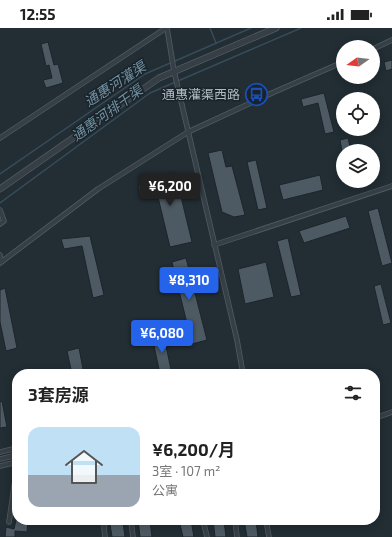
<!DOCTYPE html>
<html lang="zh">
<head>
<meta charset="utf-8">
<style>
  :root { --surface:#fff; --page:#f6f6f6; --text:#222; --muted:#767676; --accent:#2563eb }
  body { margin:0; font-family:"Exo 2","Noto Sans SC",sans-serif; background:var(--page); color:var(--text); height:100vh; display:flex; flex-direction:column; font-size:15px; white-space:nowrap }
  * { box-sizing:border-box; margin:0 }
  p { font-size:13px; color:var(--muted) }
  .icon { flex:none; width:22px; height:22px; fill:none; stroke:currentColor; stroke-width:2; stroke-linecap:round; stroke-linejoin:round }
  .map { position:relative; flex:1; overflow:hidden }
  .side { position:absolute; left:12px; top:341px; width:368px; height:156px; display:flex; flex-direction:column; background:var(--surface); border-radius:16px; box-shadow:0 2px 10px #0003 }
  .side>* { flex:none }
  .needle { width:26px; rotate:256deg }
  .fabs { position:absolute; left:336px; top:12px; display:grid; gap:8px }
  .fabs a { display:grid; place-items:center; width:44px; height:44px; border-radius:50%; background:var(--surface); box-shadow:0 2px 10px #0003; font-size:20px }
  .price { position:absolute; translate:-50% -34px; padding:0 9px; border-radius:4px; background:var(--accent); color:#fff; font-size:13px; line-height:26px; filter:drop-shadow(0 1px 2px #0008) }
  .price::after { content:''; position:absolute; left:50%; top:24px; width:12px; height:9px; margin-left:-6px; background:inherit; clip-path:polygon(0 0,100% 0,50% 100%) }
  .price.on { background:#222; color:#fff }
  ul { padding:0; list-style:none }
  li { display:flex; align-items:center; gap:12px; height:100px; padding:0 16px }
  li span { display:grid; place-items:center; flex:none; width:112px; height:80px; border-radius:12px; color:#555 }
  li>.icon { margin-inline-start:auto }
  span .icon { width:48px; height:48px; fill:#fffc; stroke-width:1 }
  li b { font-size:17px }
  h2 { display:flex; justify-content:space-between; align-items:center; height:48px; padding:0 16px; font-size:17px }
  .status { display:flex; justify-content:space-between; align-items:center; height:28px; padding:0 20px; background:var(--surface); direction:ltr }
  .status svg { height:11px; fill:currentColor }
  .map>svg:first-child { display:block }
</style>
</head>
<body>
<div class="status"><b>12:55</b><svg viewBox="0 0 49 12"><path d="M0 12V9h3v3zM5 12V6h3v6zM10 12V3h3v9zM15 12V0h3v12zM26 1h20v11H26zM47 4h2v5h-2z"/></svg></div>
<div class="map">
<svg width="392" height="509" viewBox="0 0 392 509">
  <rect width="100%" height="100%" fill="#222d34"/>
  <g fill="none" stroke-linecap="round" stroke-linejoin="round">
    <path stroke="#374c59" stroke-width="1.5" d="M210,0L216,15
      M0,146L145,46L251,0
      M0,175L150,65L301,0"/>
  </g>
  <path fill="#4d5a63" stroke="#1c252b" d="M48,14L54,37L58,36L63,55L46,60L43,52L52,50L49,37L46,38L41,16Z
    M392,32V41L386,43L384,34Z
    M324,65L334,104L325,106L318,75L303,79L301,71Z
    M348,110L351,123H342L340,112Z
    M222,122L226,139L232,138L245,187L234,189L222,184L208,125Z
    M256,132L267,180L258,182L247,134Z
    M175,144L192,214L170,219L156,161L139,166L138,158L147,150Z
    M320,147L323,162L283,172L279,157Z
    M378,180L392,235L382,238L368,183Z
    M346,188L350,200L304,215L299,203Z
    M90,208L104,267L93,270L82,218L64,221L61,211Z
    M288,210L301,267L291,269L277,213Z
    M186,230L207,312L192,316L172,234Z
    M266,234L274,269L245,276L238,241Z
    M381,256L391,295L383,297L374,258Z
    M5,260L17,320L6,323L0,294V262Z
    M163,304L172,346H160L152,308Z
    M79,320L84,346H72L67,323Z
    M2,373L7,399L0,400V374Z
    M16,492H28L27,504L15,503V509H5L6,499L14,501Z
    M138,492H150L152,509H140Z
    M179,492H191L194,509H183Z
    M213,492H224L226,509H215Z
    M244,492H256L258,509H247Z
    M123,493L125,509H112L110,496Z"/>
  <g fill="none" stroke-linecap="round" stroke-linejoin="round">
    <defs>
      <path id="minor" d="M167,0L174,43L237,312L243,346
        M373,21L392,12
        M0,110L166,0
        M0,182L4,193L0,196
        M214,217L392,158
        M0,227L1,234
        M0,235L98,161L188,104L272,65L343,34
        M375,390L392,384
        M0,424L17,420
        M0,431L17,427
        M0,438L17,434
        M203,492L207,509
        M235,492L237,509
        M266,492L269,509
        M131,493L133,509
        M9,494L17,438
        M105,509L104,500L105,492"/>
      <path id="tertiary" d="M0,161L159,50L276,0"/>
    </defs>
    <use href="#minor" stroke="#525c63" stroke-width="5.5"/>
    <use href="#tertiary" stroke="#525c63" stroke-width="7"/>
    <use href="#minor" stroke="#353f45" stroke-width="4"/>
    <use href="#tertiary" stroke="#353f45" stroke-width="5.5"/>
  </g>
  <defs>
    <symbol id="bus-ring" viewBox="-11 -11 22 22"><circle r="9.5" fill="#1a2329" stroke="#1a4fb4" stroke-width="1.5"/><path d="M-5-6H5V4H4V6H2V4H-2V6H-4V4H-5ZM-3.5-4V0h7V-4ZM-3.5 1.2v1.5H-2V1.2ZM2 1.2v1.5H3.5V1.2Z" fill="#1a4fb4"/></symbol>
  </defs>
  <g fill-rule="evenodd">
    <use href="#bus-ring" x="244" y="54" width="25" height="25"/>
  </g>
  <g text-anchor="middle" stroke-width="3" stroke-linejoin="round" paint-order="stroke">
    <g font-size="13" fill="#afbac2" stroke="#1a2329" text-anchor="end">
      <text x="240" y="71">通惠灌渠西路</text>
    </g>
    <g font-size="14" font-style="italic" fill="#7291a2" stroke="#1a2329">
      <text transform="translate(115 56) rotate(-33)" y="5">通惠河灌渠</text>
      <text transform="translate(107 85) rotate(-36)" y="5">通惠河排干渠</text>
    </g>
  </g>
</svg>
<div class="fabs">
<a><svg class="needle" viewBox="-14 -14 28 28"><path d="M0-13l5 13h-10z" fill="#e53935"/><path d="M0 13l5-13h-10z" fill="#767676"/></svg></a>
<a><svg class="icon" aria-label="locate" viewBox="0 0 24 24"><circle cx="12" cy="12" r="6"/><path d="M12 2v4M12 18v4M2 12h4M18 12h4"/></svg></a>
<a><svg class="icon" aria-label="layers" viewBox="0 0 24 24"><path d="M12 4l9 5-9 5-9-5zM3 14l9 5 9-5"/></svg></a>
</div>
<b class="price on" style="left:170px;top:179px">¥6,200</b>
<b class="price" style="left:189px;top:273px">¥8,310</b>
<b class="price" style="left:162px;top:326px">¥6,080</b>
<section class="side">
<h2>3套房源<svg class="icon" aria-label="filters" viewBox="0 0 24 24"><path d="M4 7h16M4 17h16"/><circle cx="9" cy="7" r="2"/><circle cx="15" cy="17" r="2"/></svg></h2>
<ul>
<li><span style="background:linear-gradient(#bfe0f5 60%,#9aa5b1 0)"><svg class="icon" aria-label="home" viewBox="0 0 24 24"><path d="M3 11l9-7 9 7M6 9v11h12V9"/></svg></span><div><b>¥6,200/月</b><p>3室 · 107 m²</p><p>公寓</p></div></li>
</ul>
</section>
</div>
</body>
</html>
